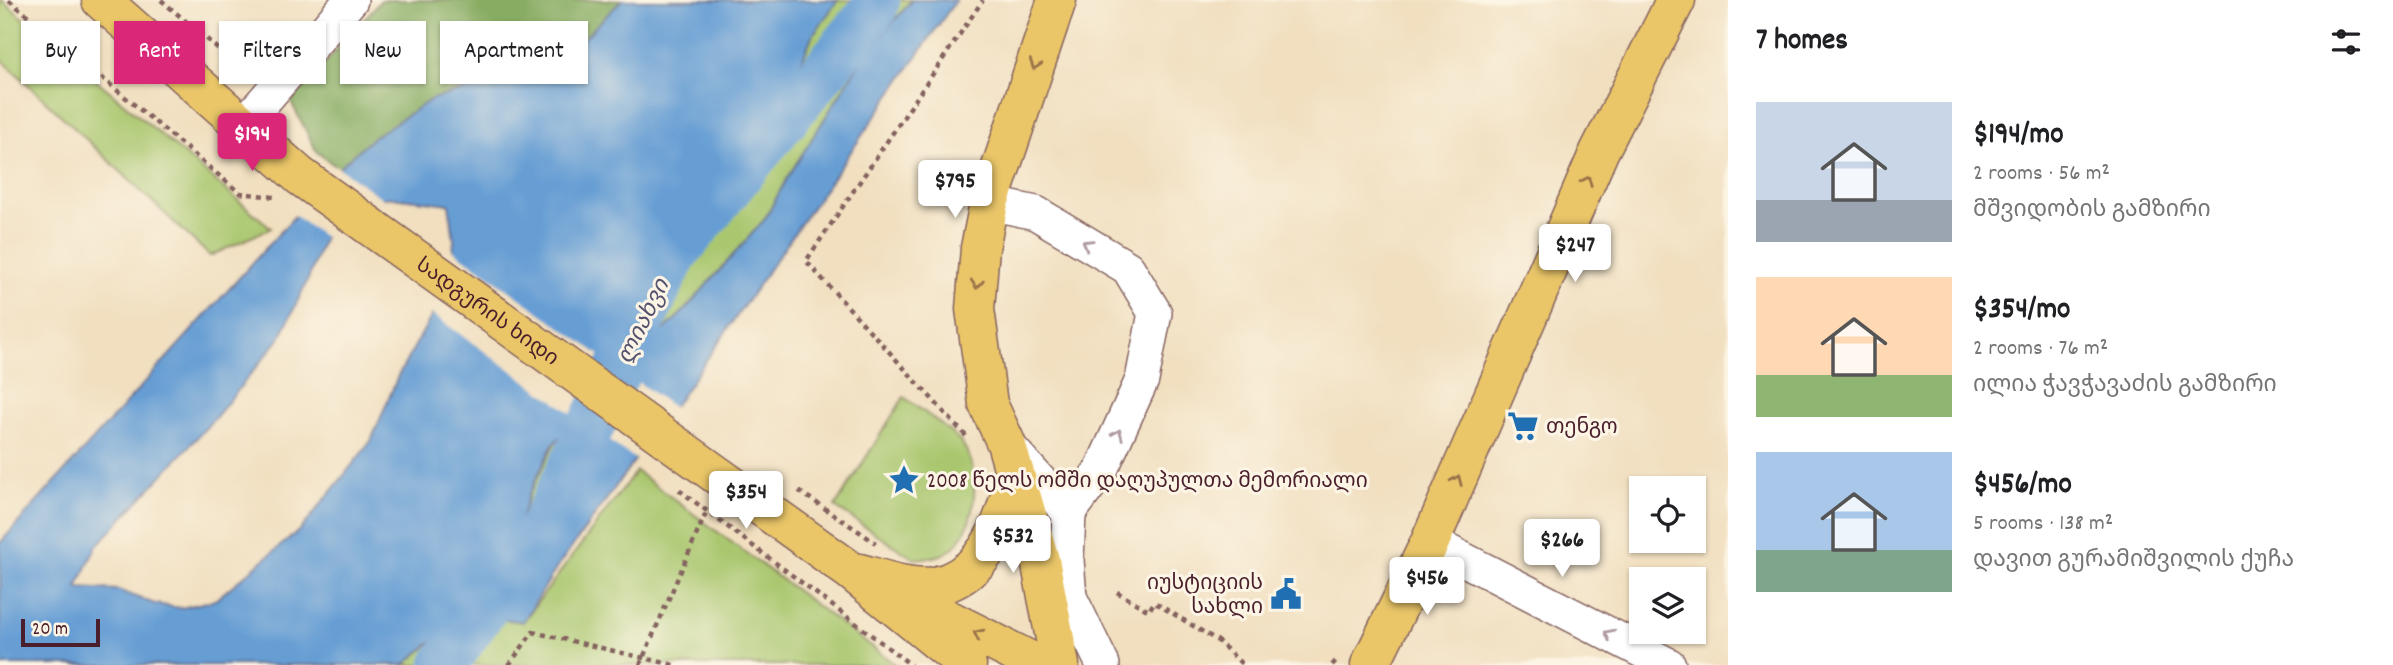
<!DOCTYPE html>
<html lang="en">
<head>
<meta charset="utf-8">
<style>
  :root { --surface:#fff; --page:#f2f2f2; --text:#202124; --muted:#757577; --accent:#db2777 }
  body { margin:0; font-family:Dekko,"Noto Sans Georgian",sans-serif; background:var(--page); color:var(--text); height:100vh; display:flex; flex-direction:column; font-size:26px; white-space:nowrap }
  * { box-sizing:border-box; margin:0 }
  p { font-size:23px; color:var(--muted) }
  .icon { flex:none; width:38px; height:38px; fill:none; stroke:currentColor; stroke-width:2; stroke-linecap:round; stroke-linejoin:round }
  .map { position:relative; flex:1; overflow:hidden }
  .sheet { display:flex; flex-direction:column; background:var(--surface); width:665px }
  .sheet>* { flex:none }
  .top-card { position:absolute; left:21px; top:21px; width:665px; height:63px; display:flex; gap:14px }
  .fabs { position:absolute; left:1629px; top:476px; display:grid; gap:14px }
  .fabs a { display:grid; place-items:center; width:77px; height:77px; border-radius:0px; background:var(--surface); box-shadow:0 2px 5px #0004; font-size:35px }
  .scale { position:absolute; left:21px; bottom:18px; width:79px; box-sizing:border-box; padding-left:7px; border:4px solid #4a1f2b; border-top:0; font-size:19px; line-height:24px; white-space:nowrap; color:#4a1f2b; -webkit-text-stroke:5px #fcf5e5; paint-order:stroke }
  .price { position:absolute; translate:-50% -60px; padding:0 16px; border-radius:7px; background:#fff; color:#222; font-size:23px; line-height:46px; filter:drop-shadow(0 2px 4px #0008) }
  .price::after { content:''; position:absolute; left:50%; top:42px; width:21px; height:16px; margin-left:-10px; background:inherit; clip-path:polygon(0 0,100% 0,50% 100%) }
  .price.on { background:var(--accent); color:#fff }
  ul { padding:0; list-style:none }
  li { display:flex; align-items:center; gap:21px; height:175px; padding:0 28px }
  li span { display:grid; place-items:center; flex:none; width:196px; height:140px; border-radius:0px; color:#555 }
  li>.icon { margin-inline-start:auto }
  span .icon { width:84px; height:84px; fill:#fffc; stroke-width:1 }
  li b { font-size:30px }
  h2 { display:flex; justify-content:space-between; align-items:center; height:84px; padding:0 28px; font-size:30px }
  .tag { padding:0 24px; border-radius:0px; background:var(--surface); box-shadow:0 2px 5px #0004; font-size:24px; line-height:63px }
  .tag.on { background:var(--accent); color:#fff }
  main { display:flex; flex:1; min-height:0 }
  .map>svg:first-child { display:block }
</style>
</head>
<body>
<main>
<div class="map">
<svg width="1728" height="665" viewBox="0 0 1728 665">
  <rect width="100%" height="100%" fill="#fcf5e5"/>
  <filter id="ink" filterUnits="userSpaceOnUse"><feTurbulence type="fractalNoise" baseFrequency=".0143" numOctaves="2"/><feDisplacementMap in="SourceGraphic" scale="14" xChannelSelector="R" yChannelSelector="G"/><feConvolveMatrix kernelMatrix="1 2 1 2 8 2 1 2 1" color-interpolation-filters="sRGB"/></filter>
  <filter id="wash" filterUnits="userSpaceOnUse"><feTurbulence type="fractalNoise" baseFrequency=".00686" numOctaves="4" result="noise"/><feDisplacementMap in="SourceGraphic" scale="28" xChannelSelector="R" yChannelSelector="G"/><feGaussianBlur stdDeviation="1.57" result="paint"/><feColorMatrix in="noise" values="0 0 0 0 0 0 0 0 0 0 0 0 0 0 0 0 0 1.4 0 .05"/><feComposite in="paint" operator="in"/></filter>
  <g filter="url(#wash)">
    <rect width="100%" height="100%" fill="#f1dfc0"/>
    <path fill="#aac76f" stroke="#7a734d" stroke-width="2" d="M0,0H2L271,228L210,256L0,58Z
      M838,0H912L864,57L786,180L765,219L682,313L638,354L588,456L576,493L557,525L532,564L488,597L508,558L529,494L554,444L576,422L618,321L649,276L697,229L722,172L770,127L812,36Z
      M904,397C920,410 951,429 963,445C983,474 977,541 941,555C933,558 922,558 914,559L835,507Z
      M636,471L896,665H404C452,626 458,611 523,622Z"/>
    <path fill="#87ac62" stroke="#686646" stroke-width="2" d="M381,0H622L581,41L516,76L432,99L375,136L338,168L317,152L291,102Z"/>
    <path fill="#669ed4" stroke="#585e80" stroke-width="2" fill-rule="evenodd" d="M622,0H838L812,36L785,102L770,127L722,172L697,229L649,276L618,321L588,401L576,422L553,444L529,494L508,558L489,595L532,564L557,525L576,493L588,456L638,354L682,313L765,219L786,180L864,56L912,0H956L682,395L554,572L523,622C458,611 452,626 404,665H0V543L338,168L375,136L432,99L516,76L581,41ZM391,197L449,204L454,240L452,268L439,303L398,376L371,441L302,528L215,600L181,608L155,604L118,590L77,588L96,547L215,418L280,338L309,277L330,222L351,204Z"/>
    <path fill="#f1dfc0" d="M335,165L386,201L353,208L333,224L327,239L293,214Z
      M450,248L608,361L591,403L581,420L429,312L449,267Z
      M625,373L676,409L638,461L596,432Z"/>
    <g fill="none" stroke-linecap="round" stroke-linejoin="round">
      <path stroke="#669ed4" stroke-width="47" d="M444,665L542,528L674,255L874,9L877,0"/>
    </g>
  </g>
  <g filter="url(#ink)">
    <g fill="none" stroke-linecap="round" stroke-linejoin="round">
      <defs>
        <path id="minor" d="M243,125L351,0
          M989,203L1036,213L1128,268L1155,313L1142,380L1101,470L1069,513L1067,560L1070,597L1103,665
          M1006,443L1069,513
          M1430,542L1669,665"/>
        <g id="major">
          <path id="s1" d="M101,0L300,176L851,571L967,665"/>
          <path d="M1057,0L989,203L980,248L975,309L988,404L1006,443L1040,560L1060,665"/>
          <path d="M860,573C882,579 911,590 935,586C987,576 1006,519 1015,474"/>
          <path d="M916,603L1039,665"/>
          <path d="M1370,665L1430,542L1599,152L1676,0"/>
        </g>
      </defs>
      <use href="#minor" stroke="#84625f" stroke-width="36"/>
      <use href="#major" stroke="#84625f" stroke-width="41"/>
      <path stroke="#84625f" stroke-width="4.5" stroke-dasharray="5 5" stroke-linecap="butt" d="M9,0L240,193L274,197
        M161,0L248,74
        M966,436L806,261L983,0
        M679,490L911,665
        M799,491L876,543
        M1117,592L1149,611L1154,602L1218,641L1243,665
        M509,665L533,632L674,665
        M640,665L706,513
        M1332,665L1339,658"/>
      <use href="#minor" stroke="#fff" stroke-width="33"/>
      <use href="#major" stroke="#eac669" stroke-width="38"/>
    </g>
    <defs><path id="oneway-chevron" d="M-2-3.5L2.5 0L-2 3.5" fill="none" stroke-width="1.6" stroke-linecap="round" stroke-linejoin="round" transform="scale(1.75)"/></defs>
    <g stroke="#9a724a">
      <use href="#oneway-chevron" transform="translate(1035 65) rotate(109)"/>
      <use href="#oneway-chevron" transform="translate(1587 181) rotate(-67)"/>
      <use href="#oneway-chevron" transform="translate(977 284) rotate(95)"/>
      <use href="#oneway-chevron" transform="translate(1457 480) rotate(-67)"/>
      <use href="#oneway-chevron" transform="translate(978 634) rotate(-153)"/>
    </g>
    <g stroke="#ae9aa0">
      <use href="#oneway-chevron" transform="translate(1087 244) rotate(-149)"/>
      <use href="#oneway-chevron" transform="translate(1118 434) rotate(-66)"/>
      <use href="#oneway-chevron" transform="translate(1609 634) rotate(-153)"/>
    </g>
  </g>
  <defs>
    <symbol id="supermarket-bare" viewBox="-9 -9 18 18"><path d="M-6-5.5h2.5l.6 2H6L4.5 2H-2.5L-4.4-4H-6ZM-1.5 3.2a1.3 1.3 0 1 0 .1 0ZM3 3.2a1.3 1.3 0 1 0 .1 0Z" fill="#1f6fb2" stroke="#fcf5e5" stroke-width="2.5" paint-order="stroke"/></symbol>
    <symbol id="sight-bare" viewBox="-9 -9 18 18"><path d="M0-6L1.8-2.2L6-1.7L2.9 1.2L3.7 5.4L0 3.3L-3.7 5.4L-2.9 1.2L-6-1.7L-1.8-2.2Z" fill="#1f6fb2" stroke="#fcf5e5" stroke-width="2.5" paint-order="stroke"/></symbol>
    <symbol id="civic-bare" viewBox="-9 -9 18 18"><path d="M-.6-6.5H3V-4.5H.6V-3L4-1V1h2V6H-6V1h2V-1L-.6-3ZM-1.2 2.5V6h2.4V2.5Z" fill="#1f6fb2" stroke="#fcf5e5" stroke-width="2.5" paint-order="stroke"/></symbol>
  </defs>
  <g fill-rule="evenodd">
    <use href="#supermarket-bare" x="1501" y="404" width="44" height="44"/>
    <use href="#sight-bare" x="882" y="458" width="44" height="44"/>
    <use href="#civic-bare" x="1264" y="572" width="44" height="44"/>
  </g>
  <g text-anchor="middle" stroke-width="6" stroke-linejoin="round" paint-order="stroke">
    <g font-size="21" fill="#4a1f2b" stroke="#fcf5e5">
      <text dy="7" stroke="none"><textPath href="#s1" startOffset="497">სადგურის ხიდი</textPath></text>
    </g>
    <g font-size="21" fill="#4a1f2b" stroke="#fcf5e5" text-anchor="start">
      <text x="1546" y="433">თენგო</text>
      <text x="927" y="487">2008 წელს ომში დაღუპულთა მემორიალი</text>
      <text x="1263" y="589" text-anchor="end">იუსტიციის<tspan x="1263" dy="24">სახლი</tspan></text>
    </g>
    <g font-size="23" font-style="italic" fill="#55526f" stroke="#fcf5e5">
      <text transform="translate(642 321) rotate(-64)" y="8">ლიახვი</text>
    </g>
  </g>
</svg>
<div class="fabs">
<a><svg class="icon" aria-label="locate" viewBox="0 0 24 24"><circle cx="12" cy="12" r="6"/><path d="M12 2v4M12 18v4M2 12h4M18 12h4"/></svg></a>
<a><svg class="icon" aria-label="layers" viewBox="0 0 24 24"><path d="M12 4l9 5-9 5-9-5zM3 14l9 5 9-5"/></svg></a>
</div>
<div class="scale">20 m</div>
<b class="price on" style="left:252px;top:173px">$194</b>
<b class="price" style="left:955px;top:220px">$795</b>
<b class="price" style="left:1575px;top:284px">$247</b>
<b class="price" style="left:746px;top:531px">$354</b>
<b class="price" style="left:1013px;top:575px">$532</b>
<b class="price" style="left:1562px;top:579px">$266</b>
<b class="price" style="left:1427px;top:617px">$456</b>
<div class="top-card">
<a class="tag">Buy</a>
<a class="tag on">Rent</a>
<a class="tag">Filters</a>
<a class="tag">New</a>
<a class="tag">Apartment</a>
</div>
</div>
<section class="sheet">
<h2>7 homes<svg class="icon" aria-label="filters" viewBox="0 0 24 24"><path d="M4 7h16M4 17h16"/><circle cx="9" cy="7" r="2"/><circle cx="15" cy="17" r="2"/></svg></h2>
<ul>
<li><span style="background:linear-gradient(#c9d6e8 70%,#9aa5b1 0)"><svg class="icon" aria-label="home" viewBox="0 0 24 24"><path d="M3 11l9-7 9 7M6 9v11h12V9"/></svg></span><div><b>$194/mo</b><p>2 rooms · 56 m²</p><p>მშვიდობის გამზირი</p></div></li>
<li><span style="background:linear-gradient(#ffd9b3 70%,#8fb573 0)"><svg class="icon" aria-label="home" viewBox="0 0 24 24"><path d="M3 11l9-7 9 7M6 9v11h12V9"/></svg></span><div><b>$354/mo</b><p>2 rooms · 76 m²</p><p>ილია ჭავჭავაძის გამზირი</p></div></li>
<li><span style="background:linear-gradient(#a9c7e8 70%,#7fa58c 0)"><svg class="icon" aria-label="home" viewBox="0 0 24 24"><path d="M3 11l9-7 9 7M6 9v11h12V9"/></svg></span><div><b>$456/mo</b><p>5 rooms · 138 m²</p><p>დავით გურამიშვილის ქუჩა</p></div></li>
</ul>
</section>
</main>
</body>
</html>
